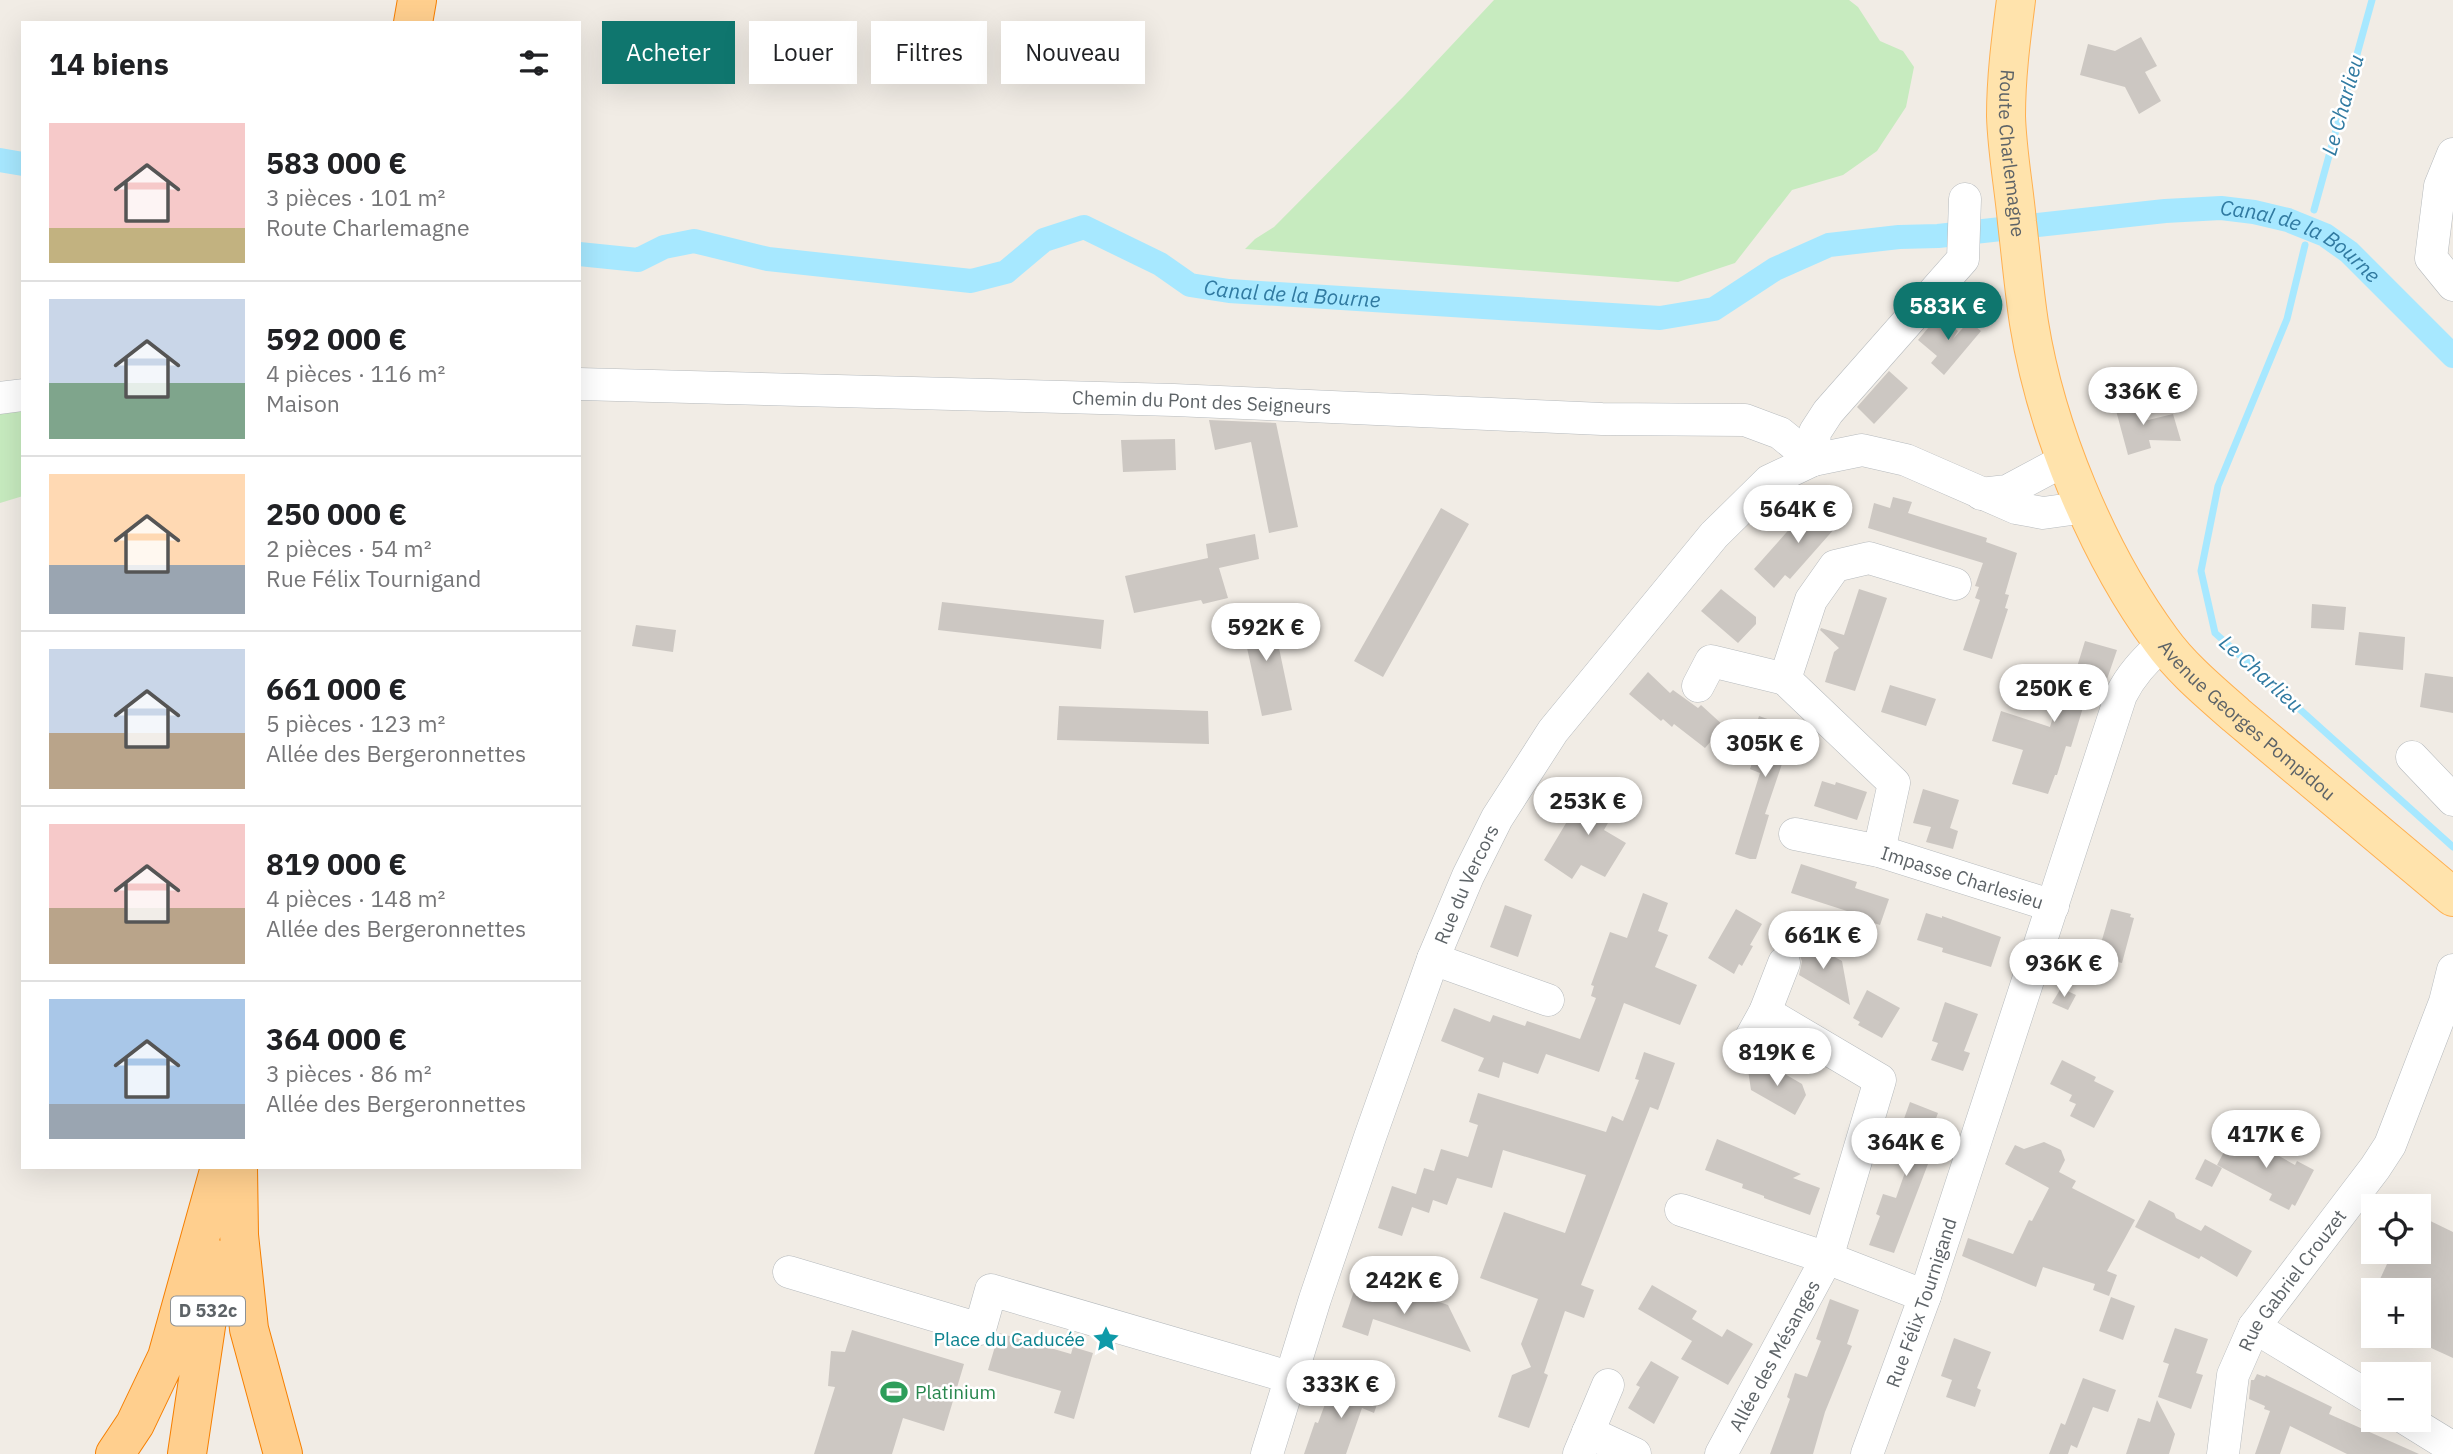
<!DOCTYPE html>
<html lang="fr">
<head>
<meta charset="utf-8">
<style>
  :root { --surface:#fff; --page:#f6f6f6; --text:#202124; --muted:#757577; --line:#e0e0e0; --accent:#0f766e }
  body { margin:0; font-family:"IBM Plex Sans",sans-serif; background:var(--page); color:var(--text); height:100vh; display:flex; flex-direction:column; font-size:26px; white-space:nowrap }
  * { box-sizing:border-box; margin:0 }
  p { font-size:23px; color:var(--muted) }
  .icon { flex:none; width:38px; height:38px; fill:none; stroke:currentColor; stroke-width:2; stroke-linecap:round; stroke-linejoin:round }
  .map { position:relative; flex:1; overflow:hidden }
  .side { position:absolute; left:21px; top:21px; width:560px; height:1148px; display:flex; flex-direction:column; background:var(--surface); border-radius:0px; box-shadow:0 7px 28px #0002 }
  .side>* { flex:none }
  .guide { position:absolute; left:602px; top:21px; width:665px; height:63px; display:flex; gap:14px }
  .controls { position:absolute; left:2361px; top:1194px; display:grid; gap:14px }
  .controls a { display:grid; place-items:center; width:70px; height:70px; border-radius:0px; background:var(--surface); box-shadow:0 7px 28px #0002; font-size:35px }
  .price { position:absolute; translate:-50% -60px; padding:0 16px; border-radius:24px; background:#fff; color:#222; font-size:23px; line-height:46px; filter:drop-shadow(0 2px 4px #0008) }
  .price::after { content:''; position:absolute; left:50%; top:42px; width:21px; height:16px; margin-left:-10px; background:inherit; clip-path:polygon(0 0,100% 0,50% 100%) }
  .price.current { background:var(--accent); color:#fff }
  ul { padding:0; list-style:none }
  li { display:flex; align-items:center; gap:21px; height:175px; padding:0 28px }
  li+li { border-top:2px solid var(--line) }
  li span { display:grid; place-items:center; flex:none; width:196px; height:140px; border-radius:0px; color:#555 }
  li>.icon { margin-inline-start:auto }
  span .icon { width:84px; height:84px; fill:#fffc; stroke-width:1 }
  li b { font-size:30px }
  h2 { display:flex; justify-content:space-between; align-items:center; height:84px; padding:0 28px; font-size:30px }
  .chip { padding:0 24px; border-radius:0px; background:var(--surface); box-shadow:0 7px 28px #0002; font-size:24px; line-height:63px }
  .chip.current { background:var(--accent); color:#fff }
  .map>svg:first-child { display:block }
</style>
</head>
<body>
<div class="map">
<svg width="2453" height="1454" viewBox="0 0 2453 1454">
  <rect width="100%" height="100%" fill="#f1ece5"/>
  <path fill="#c7ebbf" d="M1494,0H1849L1858,7L1880,41L1903,51L1914,67L1906,107L1877,151L1843,175L1792,190L1735,263L1678,282L1245,249L1255,239L1274,227L1404,96Z
    M23,409V496L0,503V411Z"/>
  <g fill="none" stroke-linecap="round" stroke-linejoin="round">
    <path stroke="#a7e8ff" stroke-width="7" d="M2314,210L2372,0
      M2305,245L2287,319L2218,486L2201,571L2215,633L2453,847"/>
    <g stroke="#a7e8ff" stroke-width="24">
      <path d="M0,160L23,164"/>
      <path id="s1" d="M579,254L638,260L664,247L694,241L768,259L971,281L1006,272L1044,240L1084,227L1160,264L1190,285L1229,291L1660,318L1714,309L1775,269L1829,245L1899,237L1938,236L2165,211L2221,208L2254,212L2288,220L2325,235L2349,252L2453,356"/>
    </g>
  </g>
  <path fill="#ccc7c2" d="M2141,37L2157,66L2145,72L2161,101L2139,114L2125,87L2080,75L2088,44L2115,51Z
    M1939,315L1958,331L1953,339L1969,321L1981,331L1944,375L1931,363L1937,356L1918,340Z
    M1889,371L1908,388L1874,424L1857,407Z
    M2138,398L2144,421L2173,414L2181,441L2149,440L2151,448L2128,455L2114,403Z
    M1209,420L1276,423L1298,527L1269,533L1251,442L1215,450Z
    M1175,439L1176,470L1123,472L1121,440Z
    M1893,497L1912,502L1908,513L1987,538L1986,542L2017,553L2005,594L2009,595L2005,608L2008,609L1992,659L1963,650L1980,600L1975,598L1979,587L1975,586L1983,563L1868,528L1874,503L1890,508Z
    M1822,500L1843,519L1790,579L1785,575L1774,588L1754,569L1793,525L1796,528Z
    M1441,508L1469,524L1383,677L1354,661Z
    M1255,534L1259,559L1219,568L1228,598L1203,604L1201,600L1134,613L1125,576L1208,558L1206,544Z
    M1721,589L1756,617V624L1738,643L1701,611Z
    M1859,589L1887,598L1855,691L1825,682L1834,652L1839,648L1820,630L1821,628L1844,635Z
    M942,602L1104,620L1101,649L938,630Z
    M2312,604L2346,607L2344,630L2311,628Z
    M1271,610L1292,710L1262,716L1240,616Z
    M636,625L676,630L673,652L632,646Z
    M2359,632L2405,637L2403,670L2355,665Z
    M2085,641L2117,650L2105,685L2095,682L2091,693L2088,691L2071,747L2066,746L2057,775H2055L2048,794L2012,784L2023,750L1992,741L2001,711L2050,727L2059,697L2067,699Z
    M1648,672L1670,693L1673,690L1698,708L1701,705L1724,726L1705,748L1674,724L1672,727L1663,719L1661,721L1629,694Z
    M2425,673L2453,677V713L2420,707Z
    M1890,685L1936,699L1926,726L1881,712Z
    M1059,706L1208,711L1209,744L1057,740Z
    M1759,716L1801,731L1793,757L1785,755L1765,814L1769,815L1756,859H1750L1735,854L1760,773L1750,769L1758,746L1750,744Z
    M1822,781L1835,785L1836,782L1867,792L1857,820L1814,806Z
    M1587,788L1601,797L1606,791L1621,800L1604,830L1626,843L1605,877L1581,865L1572,879L1544,860Z
    M1923,789L1959,800L1950,828L1958,831L1953,849L1926,842L1931,827L1913,823Z
    M1801,864L1857,882L1855,888L1889,899L1880,925L1846,914L1847,911L1791,893Z
    M1643,893L1668,903L1658,931L1668,935L1655,967L1697,985L1680,1025L1624,1003L1599,1072L1546,1054L1538,1074L1503,1062L1499,1078L1478,1071L1484,1058L1441,1041L1454,1008L1490,1022L1493,1015L1525,1026L1527,1021L1580,1039L1596,998L1591,996L1594,986L1591,985L1610,932L1627,938Z
    M1505,905L1532,915L1518,957L1490,947Z
    M1736,909L1762,924L1750,945L1753,946L1742,966L1739,964L1734,974L1708,958Z
    M2111,909L2131,914L2130,917L2134,918L2122,963L2097,957Z
    M1926,913L1942,918V916L2001,937L1991,967L1942,952L1943,948L1917,940Z
    M1804,940L1842,961L1850,1005L1799,975L1802,961L1798,951Z
    M2061,988L2076,995L2068,1010L2052,1003Z
    M1867,990L1900,1008L1882,1038L1858,1025L1860,1022L1853,1018Z
    M1945,1002L1978,1014L1964,1051L1970,1053L1963,1071L1931,1060L1938,1043L1932,1041Z
    M1644,1052L1675,1063L1658,1110L1650,1107L1581,1285L1594,1290L1584,1318L1565,1311L1544,1373L1548,1375L1529,1428L1498,1417L1512,1375L1531,1367L1521,1344L1538,1299L1480,1278L1504,1212L1565,1233L1586,1175L1503,1150L1492,1188L1457,1178L1447,1205L1433,1200L1429,1213L1412,1207L1402,1236L1378,1228L1392,1186L1416,1194L1424,1168L1434,1171L1441,1149L1468,1157L1478,1125L1469,1122L1478,1093L1606,1132L1612,1116L1623,1121L1639,1080L1635,1079Z
    M2062,1060L2096,1077L2094,1081L2114,1091L2094,1128L2070,1116L2076,1104L2069,1101L2072,1095L2050,1084Z
    M1771,1066L1802,1084L1806,1095L1795,1115L1751,1090L1748,1070Z
    M1910,1102L1938,1113L1928,1140L1936,1143L1894,1253L1869,1245L1880,1216L1876,1214L1883,1194L1896,1198L1909,1161L1900,1157L1908,1133L1900,1130Z
    M2235,1131L2295,1165L2297,1161L2314,1170L2295,1206L2292,1204L2289,1210L2269,1200L2272,1194L2217,1165Z
    M1717,1139L1801,1174L1793,1178L1820,1188L1810,1215L1764,1198V1196L1742,1188L1743,1184L1705,1170Z
    M2044,1142L2061,1150L2065,1160L2059,1172L2076,1181L2072,1188L2135,1220L2107,1271L2117,1275L2109,1296L2093,1290L2095,1284L2043,1267L2036,1287L1962,1256L1968,1238L2013,1254L2029,1220L2032,1221L2049,1188L2005,1164L2015,1145L2024,1149Z
    M2205,1159L2222,1168L2212,1187L2195,1179Z
    M2149,1200L2174,1213L2176,1218L2201,1231L2205,1225L2252,1251L2237,1277L2201,1256L2199,1259L2135,1227Z
    M2418,1215L2453,1232V1358L2418,1342V1290H2375L2393,1251H2418Z
    M1356,1285L1400,1299L1404,1290L1448,1305L1471,1352L1373,1319L1368,1336L1342,1327Z
    M1652,1285L1697,1311L1692,1319L1722,1337L1727,1329L1753,1344L1728,1385L1681,1359L1692,1341L1638,1309Z
    M2111,1297L2135,1306L2123,1340L2099,1331Z
    M1830,1299L1859,1310L1847,1344L1852,1346L1825,1412L1813,1454H1770L1790,1399L1787,1397L1795,1373L1807,1377L1821,1341L1816,1339Z
    M2175,1328L2208,1339L2196,1373L2203,1375L2191,1409L2158,1397L2169,1364L2163,1362Z
    M852,1330L964,1364L944,1431L903,1418L892,1454H814L835,1387L828,1386L831,1351L845,1352Z
    M999,1333L1071,1354L1073,1347L1093,1353L1074,1419L1054,1413L1061,1391L988,1370Z
    M1954,1338L1991,1352L1977,1388L1981,1390L1975,1407L1946,1397L1952,1380L1941,1376Z
    M1651,1361L1679,1377L1654,1424L1628,1408L1640,1387L1636,1385Z
    M2257,1374L2265,1377L2266,1375L2332,1407L2329,1414L2419,1454H2347L2290,1426L2280,1454H2255L2270,1411L2264,1409L2265,1406L2249,1399L2251,1380H2254Z
    M2083,1378L2116,1390L2108,1412L2093,1407L2077,1448L2071,1445L2068,1454H2049L2061,1423L2065,1425Z
    M1345,1380L1381,1393L1374,1413L1362,1408L1346,1454H1304L1315,1422L1318,1423L1328,1396L1338,1400Z
    M2157,1400L2175,1434L2169,1454H2126L2138,1418L2150,1422Z"/>
  <g fill="none" stroke-linecap="round" stroke-linejoin="round">
    <defs>
      <g id="minor">
        <path d="M2453,154L2440,186L2431,258L2453,285"/>
        <path id="s2" d="M579,384L1174,400L1602,419L1745,420L1780,433L1813,460"/>
        <path d="M0,398L23,395"/>
        <path d="M1813,460L1815,432L1828,412L1963,259L1965,199"/>
        <path d="M1981,494L2007,491L2067,459"/>
        <path d="M1785,679L1811,600L1835,566L1869,558L1955,584"/>
        <path d="M1785,679L1894,783L1879,851"/>
        <path d="M1698,686L1711,661L1785,679"/>
        <path d="M2412,757L2453,800"/>
        <path id="s3" d="M1795,834L1879,851L2053,906"/>
        <path d="M1433,959L1548,1000"/>
        <path d="M1750,1039L1765,1012L1784,963"/>
        <path d="M1681,1210L1827,1258L1925,1296"/>
        <path d="M789,1272L980,1329L991,1290L1289,1377"/>
        <path d="M2254,1327L2373,1399"/>
        <path d="M2406,1419L2453,1448"/>
        <path d="M1588,1432L1635,1454"/>
        <path id="s4" d="M1267,1454L1315,1299L1370,1137L1433,959L1468,876L1497,818L1553,731L1714,535L1769,481L1813,460L1862,450L1906,460L2016,508L2043,513L2086,507"/>
        <path d="M1579,1454L1608,1385"/>
        <path id="s5" d="M1721,1454L1827,1258L1880,1080L1765,1012"/>
        <path id="s6" d="M1867,1454L1925,1296L2121,695C2132,673 2146,660 2163,643"/>
        <path id="s7" d="M2223,1454L2233,1375L2254,1327L2375,1168L2390,1145L2445,1002L2453,970"/>
      </g>
      <g id="major">
        <path id="s8" d="M2016,0C2011,39 2006,77 2006,116C2007,151 2014,188 2017,222C2021,256 2024,290 2029,323C2046,429 2097,553 2161,640C2181,668 2210,692 2236,715L2453,897"/>
      </g>
      <path id="highway" d="M413,23L417,0
        M238,1167L239,1235L249,1329L283,1454
        M115,1454L135,1424L167,1357L220,1167
        M187,1454L216,1259"/>
    </defs>
    <use href="#minor" stroke="#b6babd" stroke-width="33"/>
    <use href="#major" stroke="#ffb050" stroke-width="40"/>
    <use href="#highway" stroke="#f67f00" stroke-width="40"/>
    <use href="#minor" stroke="#fff" stroke-width="32"/>
    <use href="#major" stroke="#ffe3ac" stroke-width="38"/>
    <use href="#highway" stroke="#ffcf8e" stroke-width="38"/>
  </g>
  <defs>
    <symbol id="sight-bare" viewBox="-9 -9 18 18"><path d="M0-6L1.8-2.2L6-1.7L2.9 1.2L3.7 5.4L0 3.3L-3.7 5.4L-2.9 1.2L-6-1.7L-1.8-2.2Z" fill="#0f9aa8" stroke="#fff" stroke-width="2.5" paint-order="stroke"/></symbol>
    <symbol id="stadium-bare" viewBox="-9 -9 18 18"><path d="M0-5a6.5 5 0 1 0 0 10a6.5 5 0 1 0 0-10ZM-3.5-1.8h7v3.6h-7Z" fill="#2e9e5b" stroke="#fff" stroke-width="2.5" paint-order="stroke"/></symbol>
  </defs>
  <g fill-rule="evenodd">
    <use href="#sight-bare" x="1087" y="1320" width="38" height="38"/>
    <use href="#stadium-bare" x="875" y="1373" width="38" height="38"/>
  </g>
  <g text-anchor="middle" stroke-width="5" stroke-linejoin="round" paint-order="stroke">
    <rect fill="#fff" stroke="#8e9295" stroke-width="2" x="171" y="1296.5" width="74" height="29" rx="5"/>
    <g font-size="18" font-weight="bold" fill="#5d6367">
      <text x="208" y="1317">D 532c</text>
    </g>
    <g font-size="19" fill="#5d6367" stroke="#fff">
      <text dy="7" stroke="none"><textPath href="#s8" startOffset="154">Route Charlemagne</textPath></text>
      <text dy="7" stroke="none"><textPath href="#s2" startOffset="623">Chemin du Pont des Seigneurs</textPath></text>
      <text dy="7" stroke="none"><textPath href="#s8" startOffset="789">Avenue Georges Pompidou</textPath></text>
      <text dy="7" stroke="none"><textPath href="#s3" startOffset="173">Impasse Charlesieu</textPath></text>
      <text dy="7" stroke="none"><textPath href="#s4" startOffset="604">Rue du Vercors</textPath></text>
      <text dy="7" stroke="none"><textPath href="#s7" startOffset="192">Rue Gabriel Crouzet</textPath></text>
      <text dy="7" stroke="none"><textPath href="#s6" startOffset="161">Rue Félix Tournigand</textPath></text>
      <text dy="7" stroke="none"><textPath href="#s5" startOffset="112">Allée des Mésanges</textPath></text>
    </g>
    <g font-size="19" fill="#0d838f" stroke="#fff" text-anchor="end">
      <text x="1085" y="1346">Place du Caducée</text>
    </g>
    <g font-size="19" fill="#27864d" stroke="#fff" text-anchor="start">
      <text x="915" y="1399">Platinium</text>
    </g>
    <g font-size="21" font-style="italic" fill="#307aa1" stroke="#fff">
      <text transform="translate(2343 105) rotate(-74)" y="7">Le Charlieu</text>
      <text dy="7" stroke="none"><textPath href="#s1" startOffset="1788">Canal de la Bourne</textPath></text>
      <text dy="7" stroke="none"><textPath href="#s1" startOffset="751">Canal de la Bourne</textPath></text>
      <text transform="translate(2261 674) rotate(42)" y="7">Le Charlieu</text>
    </g>
  </g>
</svg>
<div class="controls">
<a><svg class="icon" aria-label="locate" viewBox="0 0 24 24"><circle cx="12" cy="12" r="6"/><path d="M12 2v4M12 18v4M2 12h4M18 12h4"/></svg></a>
<a>+</a>
<a>−</a>
</div>
<b class="price current" style="left:1948px;top:342px">583K €</b>
<b class="price" style="left:2143px;top:427px">336K €</b>
<b class="price" style="left:1798px;top:545px">564K €</b>
<b class="price" style="left:1266px;top:663px">592K €</b>
<b class="price" style="left:2054px;top:724px">250K €</b>
<b class="price" style="left:1765px;top:779px">305K €</b>
<b class="price" style="left:1588px;top:837px">253K €</b>
<b class="price" style="left:1823px;top:971px">661K €</b>
<b class="price" style="left:2064px;top:999px">936K €</b>
<b class="price" style="left:1777px;top:1088px">819K €</b>
<b class="price" style="left:2266px;top:1170px">417K €</b>
<b class="price" style="left:1906px;top:1178px">364K €</b>
<b class="price" style="left:1404px;top:1316px">242K €</b>
<b class="price" style="left:1341px;top:1420px">333K €</b>
<div class="guide">
<a class="chip current">Acheter</a>
<a class="chip">Louer</a>
<a class="chip">Filtres</a>
<a class="chip">Nouveau</a>
</div>
<section class="side">
<h2>14 biens<svg class="icon" aria-label="filters" viewBox="0 0 24 24"><path d="M4 7h16M4 17h16"/><circle cx="9" cy="7" r="2"/><circle cx="15" cy="17" r="2"/></svg></h2>
<ul>
<li><span style="background:linear-gradient(#f6c9c9 75%,#c2b280 0)"><svg class="icon" aria-label="home" viewBox="0 0 24 24"><path d="M3 11l9-7 9 7M6 9v11h12V9"/></svg></span><div><b>583 000 €</b><p>3 pièces · 101 m²</p><p>Route Charlemagne</p></div></li>
<li><span style="background:linear-gradient(#c9d6e8 60%,#7fa58c 0)"><svg class="icon" aria-label="home" viewBox="0 0 24 24"><path d="M3 11l9-7 9 7M6 9v11h12V9"/></svg></span><div><b>592 000 €</b><p>4 pièces · 116 m²</p><p>Maison</p></div></li>
<li><span style="background:linear-gradient(#ffd9b3 65%,#9aa5b1 0)"><svg class="icon" aria-label="home" viewBox="0 0 24 24"><path d="M3 11l9-7 9 7M6 9v11h12V9"/></svg></span><div><b>250 000 €</b><p>2 pièces · 54 m²</p><p>Rue Félix Tournigand</p></div></li>
<li><span style="background:linear-gradient(#c9d6e8 60%,#b9a48a 0)"><svg class="icon" aria-label="home" viewBox="0 0 24 24"><path d="M3 11l9-7 9 7M6 9v11h12V9"/></svg></span><div><b>661 000 €</b><p>5 pièces · 123 m²</p><p>Allée des Bergeronnettes</p></div></li>
<li><span style="background:linear-gradient(#f6c9c9 60%,#b9a48a 0)"><svg class="icon" aria-label="home" viewBox="0 0 24 24"><path d="M3 11l9-7 9 7M6 9v11h12V9"/></svg></span><div><b>819 000 €</b><p>4 pièces · 148 m²</p><p>Allée des Bergeronnettes</p></div></li>
<li><span style="background:linear-gradient(#a9c7e8 75%,#9aa5b1 0)"><svg class="icon" aria-label="home" viewBox="0 0 24 24"><path d="M3 11l9-7 9 7M6 9v11h12V9"/></svg></span><div><b>364 000 €</b><p>3 pièces · 86 m²</p><p>Allée des Bergeronnettes</p></div></li>
</ul>
</section>
</div>
</body>
</html>
